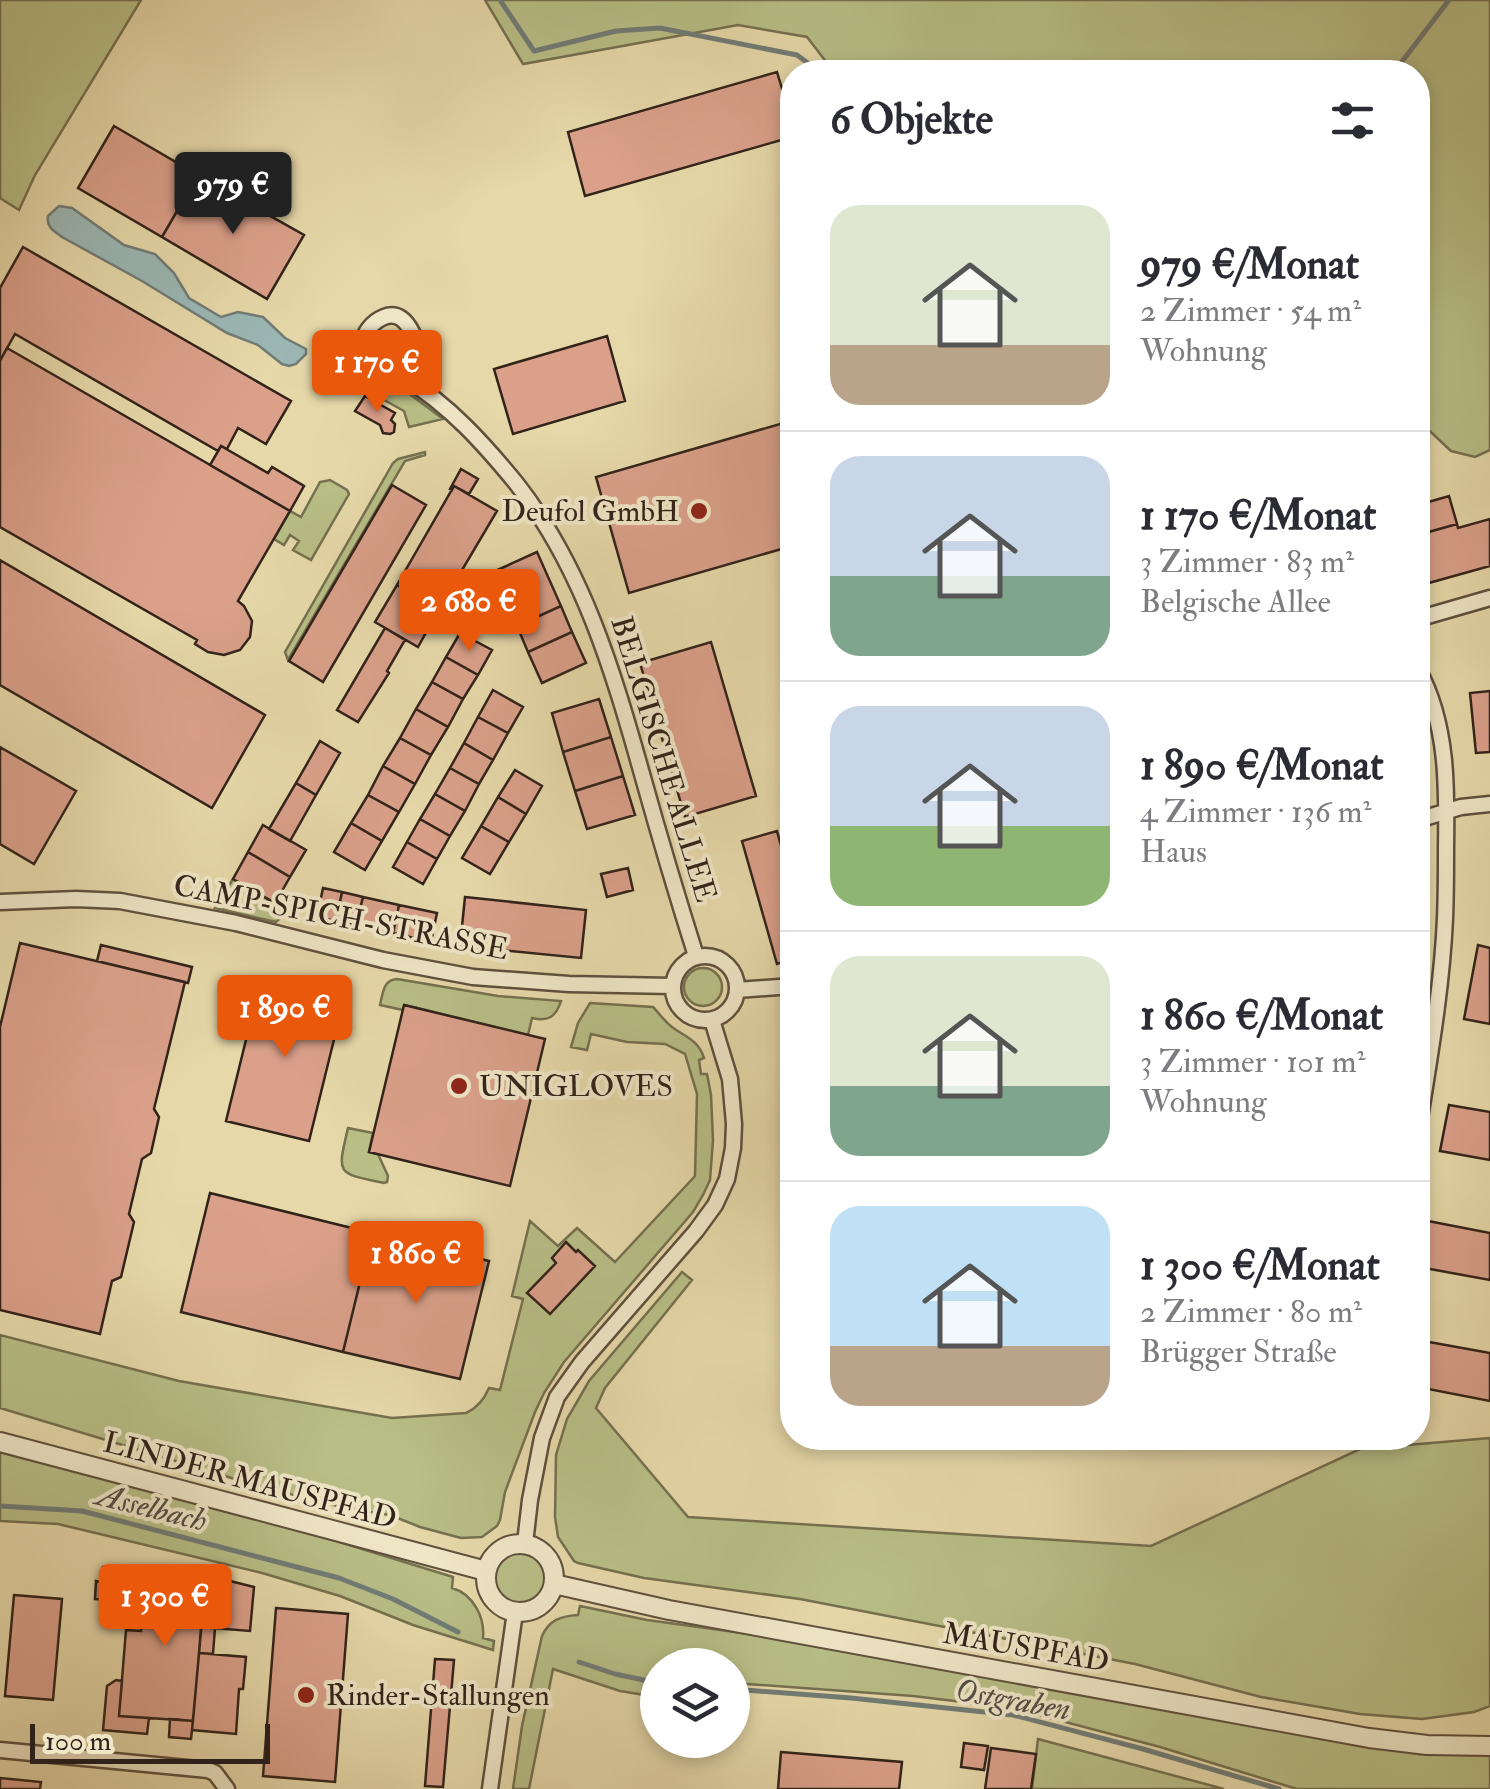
<!DOCTYPE html>
<html lang="de">
<head>
<meta charset="utf-8">
<style>
  :root { --surface:#fff; --page:#f2f2f3; --text:#2b2b33; --muted:#7c7c81; --line:#e1e1e2; --accent:#ea580c }
  body { margin:0; font-family:"IM FELL Double Pica",serif; background:var(--page); color:var(--text); height:100vh; display:flex; flex-direction:column; font-size:38px; white-space:nowrap }
  * { box-sizing:border-box; margin:0 }
  p { font-size:32px; color:var(--muted) }
  .icon { flex:none; width:55px; height:55px; fill:none; stroke:currentColor; stroke-width:2; stroke-linecap:round; stroke-linejoin:round }
  .map { position:relative; flex:1; overflow:hidden }
  .side { position:absolute; left:780px; top:60px; width:650px; height:1390px; display:flex; flex-direction:column; background:var(--surface); border-radius:40px; box-shadow:0 5px 15px #0003 }
  .side>* { flex:none }
  .tools { position:absolute; left:640px; top:1648px; display:grid; gap:20px }
  .tools a { display:grid; place-items:center; width:110px; height:110px; border-radius:50%; background:var(--surface); box-shadow:0 5px 15px #0003; font-size:50px }
  .scale { position:absolute; left:30px; bottom:25px; width:240px; box-sizing:border-box; padding-left:10px; border:5px solid #32231a; border-top:0; font-size:28px; line-height:35px; white-space:nowrap; color:#32231a; -webkit-text-stroke:8px #efe6c7; paint-order:stroke }
  .price { position:absolute; translate:-50% -85px; padding:0 22px; border-radius:10px; background:var(--accent); color:#fff; font-size:32px; line-height:65px; filter:drop-shadow(0 2px 5px #0008) }
  .price::after { content:''; position:absolute; left:50%; top:60px; width:30px; height:22px; margin-left:-15px; background:inherit; clip-path:polygon(0 0,100% 0,50% 100%) }
  .price.selected { background:#222; color:#fff }
  ul { padding:0; list-style:none }
  li { display:flex; align-items:center; gap:30px; height:250px; padding:0 50px }
  li+li { border-top:2px solid var(--line) }
  li span { display:grid; place-items:center; flex:none; width:280px; height:200px; border-radius:30px; color:#555 }
  li>.icon { margin-inline-start:auto }
  span .icon { width:120px; height:120px; fill:#fffc; stroke-width:1 }
  li b { font-size:42px }
  h2 { display:flex; justify-content:space-between; align-items:center; height:120px; padding:0 50px; font-size:42px }
  .map>svg:first-child { display:block }
</style>
</head>
<body>
<div class="map">
<svg width="1490" height="1789" viewBox="0 0 1490 1789">
  <rect width="100%" height="100%" fill="#e6d8a9"/>
  <filter id="stains"><feTurbulence type="fractalNoise" baseFrequency=".002" numOctaves="4"/><feColorMatrix values="0 0 0 0 .2 0 0 0 0 .09 0 0 0 0 .02 0 0 0 .5 -.17"/></filter>
  <radialGradient id="worn" r=".72"><stop offset=".6" stop-color="#630" stop-opacity="0"/><stop offset="1" stop-color="#630" stop-opacity=".3"/></radialGradient>
  <path fill="#b8be86" stroke="#757050" stroke-width="2.5" d="M0,0H141L35,175L19,210L0,198Z
    M485,0H1490V450L1475,457L1451,451L1418,420V72H834L807,37L738,25L523,64Z
    M367,366L395,383L443,419L409,427L404,411L357,385Z
    M425,452V455L405,461L288,660L285,652L393,463L398,459Z
    M330,480L347,490L349,494L311,560L293,550L299,541L290,535L284,545L274,539L290,511L301,517L320,482Z
    M233,879L288,911L276,922L215,908Z
    M684 987a19 19 0 1 1 38 0a19 19 0 1 1-38 0Z
    M397,979L498,996L561,1001C556,1017 548,1022 532,1018L528,1035L405,1005L403,1010L380,1005C383,993 383,980 397,979Z
    M590,1003L653,1007C659,1013 665,1022 672,1027C687,1038 698,1040 704,1058L699,1060L701,1074H707L711,1095L713,1140L710,1180L703,1195L693,1212L564,1362L544,1393L535,1412L505,1492L500,1520L497,1526L482,1537L461,1538L420,1527L390,1515L350,1509L268,1489L0,1408V1335L179,1381L392,1418L466,1413C477,1408 484,1400 489,1388L500,1390L523,1299L512,1296L530,1221L558,1246L577,1228L615,1262L695,1176L697,1094L685,1054L665,1044L627,1042L591,1034L587,1050L571,1047L578,1023Z
    M348,1128L373,1133L369,1152L378,1154L388,1176L387,1182L384,1183C336,1173 337,1175 348,1128Z
    M682,1272L692,1280L605,1388L596,1408L688,1517L1151,1546L1360,1449L1490,1438V1706L1474,1712L1422,1719L1360,1714L1261,1697L1135,1664L800,1599L644,1578L578,1563L574,1561L558,1537L555,1517L556,1455L567,1419L589,1381Z
    M0,1452L271,1521L453,1577L452,1588C473,1594 485,1617 483,1638L494,1641L493,1650L413,1625L340,1596L262,1573L58,1524L0,1521Z
    M494 1577a26 26 0 1 1 52 0a26 26 0 1 1-52 0Z
    M580,1606L647,1620L794,1640L1325,1738L1419,1754H1490V1789H1297L1160,1747L1012,1708L913,1696L733,1683L732,1665H658L657,1675H652L651,1696L620,1691L553,1669L529,1789H513L522,1726L542,1636C549,1620 561,1616 578,1615Z
    M1038,1739L1224,1789H1032Z"/>
  <path fill="#9bb7b4" stroke="#717c76" stroke-width="2.5" d="M59,206L72,208L124,245L155,254L174,273L189,298L221,317L238,312L263,317L285,338L306,349V354L296,364L289,366L282,364L258,345L227,333L142,281L62,237C54,231 46,227 48,216Z"/>
  <g fill="none" stroke-linecap="round" stroke-linejoin="round">
    <path stroke="#717c76" stroke-width="5" d="M500,0L534,51L616,31L660,28L797,55L820,72
      M1394,72L1449,0
      M0,1506L82,1511L339,1578L393,1599L458,1632
      M579,1662L615,1674L658,1683
      M732,1689L851,1698L1013,1715L1143,1749L1279,1789"/>
  </g>
  <path fill="#daa08a" stroke="#32231a" stroke-width="2.5" d="M777,72L792,122V137L585,196L568,132Z
    M114,126L198,175L162,237L78,188Z
    M198,175L304,235L267,299L162,237Z
    M23,247L291,401L266,444L238,428L227,449L221,446L218,451L15,334L0,361V288Z
    M607,336L625,401L513,434L494,369Z
    M7,348L290,511L238,601L244,606L252,621L250,637L240,650L224,655L208,652L195,644L197,640L0,527V361Z
    M365,396L395,413L391,420L395,424L394,432L390,434L383,433L380,425L355,411Z
    M787,422L792,440V546L629,593L596,477Z
    M221,446L268,473L272,467L304,486L290,511L210,465Z
    M461,469L478,479L469,494L454,486L452,490L450,489Z
    M392,485L426,505L323,682L289,661Z
    M454,486L497,511L439,609L397,585Z
    M1449,496L1457,524L1418,535V505Z
    M1490,519V566L1418,586V535L1457,524L1458,528Z
    M537,552L561,606L517,626L493,572Z
    M0,560L265,715L212,808L0,685Z
    M397,585L439,609L418,647L375,622Z
    M561,606L572,632L528,652L517,626Z
    M385,628L405,640L387,671L389,673L358,722L337,710Z
    M572,632L586,663L542,683L528,652Z
    M460,633L492,650L478,675L446,657Z
    M711,642L756,796L685,817L640,663Z
    M446,657L478,675L463,699L432,682Z
    M432,682L463,699L448,727L416,709Z
    M493,690L523,707L508,733L478,717Z
    M1490,691V752L1476,753L1470,693Z
    M599,699L611,737L563,752L552,713Z
    M416,709L448,727L431,755L400,738Z
    M478,717L508,733L493,760L464,743Z
    M611,737L623,776L575,791L563,752Z
    M400,738L431,755L415,784L383,766Z
    M320,741L340,753L316,795L296,783Z
    M464,743L493,760L479,784L450,768Z
    M0,747L76,791L34,864L0,844Z
    M383,766L415,784L399,812L368,795Z
    M450,768L479,784L465,811L435,794Z
    M515,770L542,786L526,814L498,797Z
    M623,776L635,815L587,829L575,791Z
    M296,783L316,795L290,841L269,829Z
    M435,794L465,811L450,836L420,819Z
    M368,795L399,812L382,841L351,823Z
    M498,797L526,814L509,842L481,826Z
    M420,819L450,836L437,859L407,842Z
    M351,823L382,841L365,870L334,852Z
    M263,825L306,850L290,877L248,852Z
    M481,826L509,842L490,874L462,858Z
    M777,831L792,886V959L777,964L742,841Z
    M407,842L437,859L423,884L393,867Z
    M248,852L290,877L275,903L233,879Z
    M628,868L633,890L607,897L601,874Z
    M323,888L342,892L336,921L317,917Z
    M342,892L363,897L356,925L336,921Z
    M363,897L399,905L393,933L356,925Z
    M465,897L586,910L581,958L460,946Z
    M399,905L437,913L431,942L393,933Z
    M20,943L185,982L154,1109L159,1117L151,1153L142,1159L129,1214L134,1222L121,1277L112,1281L100,1334L0,1310V1027Z
    M101,945L192,967L188,983L97,961Z
    M1478,945L1490,948V1024L1464,1019Z
    M261,979L344,999L309,1141L226,1121Z
    M404,1005L545,1039L510,1186L369,1152Z
    M1449,1105L1490,1112V1160L1440,1151Z
    M210,1193L372,1233L343,1352L181,1312Z
    M1428,1221L1490,1233V1280L1419,1267Z
    M372,1233L489,1261L460,1379L343,1352Z
    M566,1242L576,1252L578,1250L595,1266L550,1314L527,1293L556,1263L552,1258Z
    M1418,1340L1490,1353V1401L1418,1387Z
    M103,1567L130,1569L128,1601L95,1599L96,1581L101,1582Z
    M146,1570L206,1575L193,1721L119,1716L126,1630L141,1631Z
    M206,1575L254,1587L250,1631L201,1627Z
    M14,1595L62,1599L53,1700L5,1696Z
    M276,1608L348,1614L335,1782L263,1776Z
    M201,1627L215,1628L213,1654L199,1653Z
    M199,1653L246,1657L243,1689H239L236,1734L192,1730Z
    M435,1659L454,1660L443,1787L425,1786Z
    M116,1680L122,1681L119,1716L149,1718L147,1734L103,1730L107,1686Z
    M170,1719L193,1721L191,1739L169,1737Z
    M964,1743L988,1746L984,1770L961,1767Z
    M991,1748L1036,1754L1031,1789H985Z
    M781,1752L902,1762L899,1789H778Z
    M0,1778L41,1782L40,1789H0Z"/>
  <g fill="none" stroke-linecap="round" stroke-linejoin="round">
    <defs>
      <path id="minor" d="M428,392C423,372 416,304 384,317C374,321 360,334 365,346C371,361 392,371 406,379C449,405 484,444 516,483C583,568 613,671 642,774C659,835 677,896 696,956
        M1418,623L1424,617L1490,598
        M1418,669C1448,724 1447,788 1446,849C1446,872 1446,895 1445,918C1442,989 1429,1061 1418,1131
        M1418,820L1461,807L1490,804
        M0,902L76,899L120,901L236,923L383,960L473,977L569,984L672,986
        M673 988a32 32 0 1 1 64 0a32 32 0 1 1-64 0Z
        M737,990L792,986
        M525,1543L530,1500L542,1438L557,1397L582,1362L696,1231L715,1205L727,1179L733,1148L734,1124L730,1079L712,1020
        M0,1750L208,1770L215,1773L227,1789
        M490,1789L515,1612"/>
      <path id="tertiary" d="M0,1442C162,1484 324,1528 486,1571
        M486 1578a34 34 0 1 1 68 0a34 34 0 1 1-68 0Z
        M554,1584L669,1610L1369,1738L1427,1745L1490,1746"/>
    </defs>
    <use href="#minor" stroke="#5f503e" stroke-width="19"/>
    <use href="#tertiary" stroke="#5f503e" stroke-width="22"/>
    <use href="#minor" stroke="#efe6c7" stroke-width="14"/>
    <use href="#tertiary" stroke="#efe6c7" stroke-width="18"/>
  </g>
  <g fill="#8f2418" stroke="#efe6c7" stroke-width="4">
    <circle cx="699" cy="511" r="10"/>
    <circle cx="459" cy="1086" r="10"/>
    <circle cx="306" cy="1695" r="10"/>
  </g>
  <g text-anchor="middle" stroke-width="8" stroke-linejoin="round" paint-order="stroke">
    <g font-size="30" fill="#32231a" stroke="#efe6c7" text-anchor="start">
      <text x="679" y="521" text-anchor="end">Deufol GmbH</text>
      <text x="479" y="1096">UNIGLOVES</text>
      <text x="326" y="1705">Rinder-Stallungen</text>
    </g>
    <g font-size="30" fill="#32231a" stroke="#efe6c7">
      <text transform="translate(664 759) rotate(73)" y="10">BELGISCHE ALLEE</text>
      <text transform="translate(341 917) rotate(11)" y="10">CAMP-SPICH-STRASSE</text>
      <text transform="translate(250 1480) rotate(15)" y="10">LINDER MAUSPFAD</text>
      <text transform="translate(1026 1647) rotate(10)" y="10">MAUSPFAD</text>
    </g>
    <g font-size="32" font-style="italic" fill="#524f48" stroke="#efe6c7">
      <text transform="translate(152 1507) rotate(14)" y="11">Asselbach</text>
      <text transform="translate(1013 1699) rotate(10)" y="11">Ostgraben</text>
    </g>
  </g>
  <rect width="100%" height="100%" filter="url(#stains)"/>
  <rect width="100%" height="100%" fill="url(#worn)"/>
</svg>
<div class="tools">
<a><svg class="icon" aria-label="layers" viewBox="0 0 24 24"><path d="M12 4l9 5-9 5-9-5zM3 14l9 5 9-5"/></svg></a>
</div>
<div class="scale">100 m</div>
<b class="price selected" style="left:233px;top:237px">979 €</b>
<b class="price" style="left:377px;top:415px">1 170 €</b>
<b class="price" style="left:469px;top:654px">2 680 €</b>
<b class="price" style="left:285px;top:1060px">1 890 €</b>
<b class="price" style="left:416px;top:1306px">1 860 €</b>
<b class="price" style="left:165px;top:1649px">1 300 €</b>
<section class="side">
<h2>6 Objekte<svg class="icon" aria-label="filters" viewBox="0 0 24 24"><path d="M4 7h16M4 17h16"/><circle cx="9" cy="7" r="2"/><circle cx="15" cy="17" r="2"/></svg></h2>
<ul>
<li><span style="background:linear-gradient(#dfe7d0 70%,#b9a48a 0)"><svg class="icon" aria-label="home" viewBox="0 0 24 24"><path d="M3 11l9-7 9 7M6 9v11h12V9"/></svg></span><div><b>979 €/Monat</b><p>2 Zimmer · 54 m²</p><p>Wohnung</p></div></li>
<li><span style="background:linear-gradient(#c9d6e8 60%,#7fa58c 0)"><svg class="icon" aria-label="home" viewBox="0 0 24 24"><path d="M3 11l9-7 9 7M6 9v11h12V9"/></svg></span><div><b>1 170 €/Monat</b><p>3 Zimmer · 83 m²</p><p>Belgische Allee</p></div></li>
<li><span style="background:linear-gradient(#c9d6e8 60%,#8fb573 0)"><svg class="icon" aria-label="home" viewBox="0 0 24 24"><path d="M3 11l9-7 9 7M6 9v11h12V9"/></svg></span><div><b>1 890 €/Monat</b><p>4 Zimmer · 136 m²</p><p>Haus</p></div></li>
<li><span style="background:linear-gradient(#dfe7d0 65%,#7fa58c 0)"><svg class="icon" aria-label="home" viewBox="0 0 24 24"><path d="M3 11l9-7 9 7M6 9v11h12V9"/></svg></span><div><b>1 860 €/Monat</b><p>3 Zimmer · 101 m²</p><p>Wohnung</p></div></li>
<li><span style="background:linear-gradient(#bfe0f5 70%,#b9a48a 0)"><svg class="icon" aria-label="home" viewBox="0 0 24 24"><path d="M3 11l9-7 9 7M6 9v11h12V9"/></svg></span><div><b>1 300 €/Monat</b><p>2 Zimmer · 80 m²</p><p>Brügger Straße</p></div></li>
</ul>
</section>
</div>
</body>
</html>
